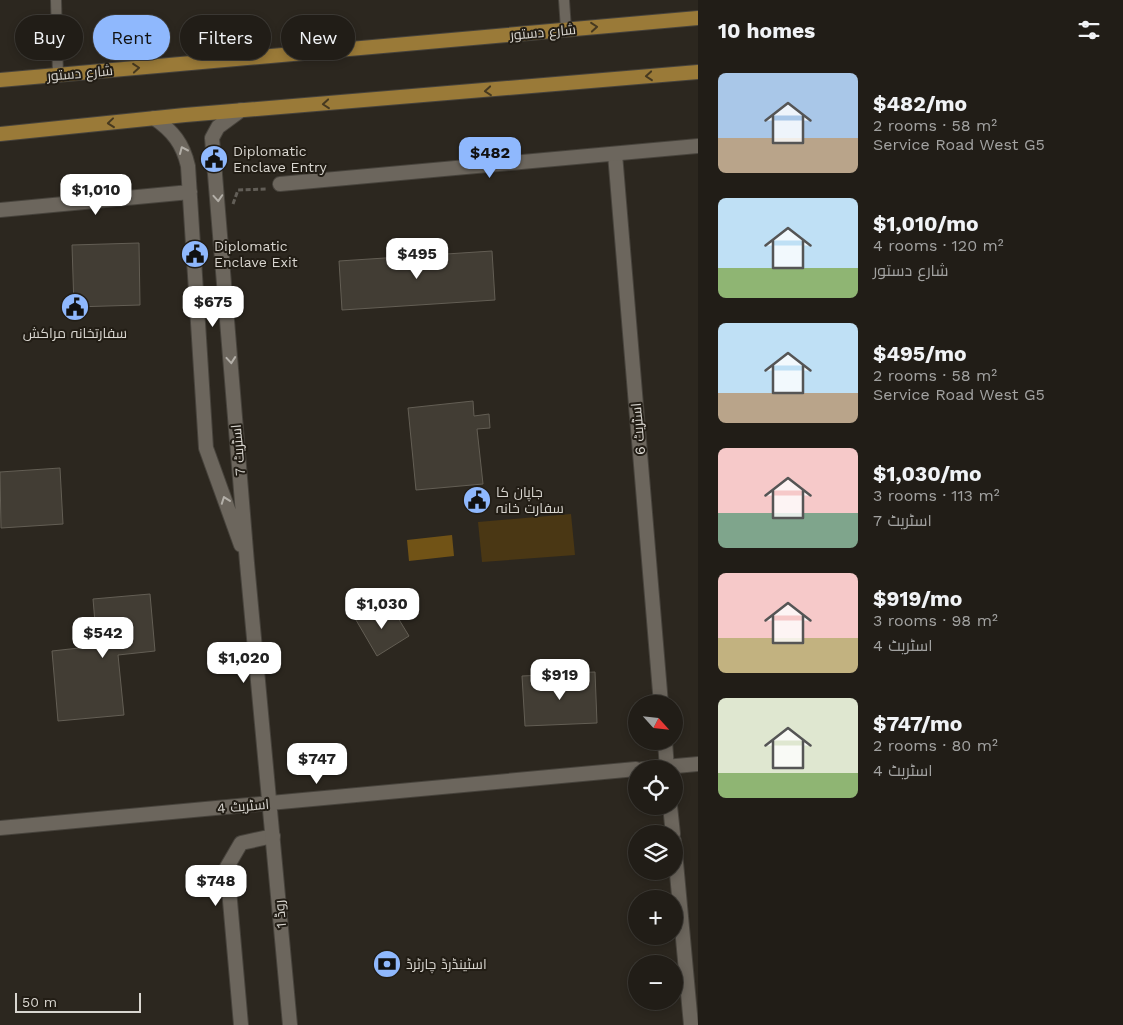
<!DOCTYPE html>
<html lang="en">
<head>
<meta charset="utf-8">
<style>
  :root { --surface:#211d17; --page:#2d2a24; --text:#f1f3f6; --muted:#a2a2a1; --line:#3e3b36; --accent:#8fb8fd }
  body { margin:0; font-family:"Work Sans",Cairo,sans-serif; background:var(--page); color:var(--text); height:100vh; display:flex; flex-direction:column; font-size:19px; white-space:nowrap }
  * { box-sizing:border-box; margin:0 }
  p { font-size:16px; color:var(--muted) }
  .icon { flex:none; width:28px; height:28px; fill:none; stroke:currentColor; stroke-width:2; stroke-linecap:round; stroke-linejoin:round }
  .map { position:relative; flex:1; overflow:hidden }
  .panel { display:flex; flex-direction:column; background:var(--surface); width:425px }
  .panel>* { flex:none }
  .guide { position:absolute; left:15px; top:15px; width:475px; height:45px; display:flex; gap:10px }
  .needle { width:32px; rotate:117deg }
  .buttons { position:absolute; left:628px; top:695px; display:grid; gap:10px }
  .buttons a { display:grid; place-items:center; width:55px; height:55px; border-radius:50%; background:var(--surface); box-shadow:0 2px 8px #0003,0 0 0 1px var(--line); font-size:25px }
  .scale { position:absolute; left:15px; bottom:12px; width:126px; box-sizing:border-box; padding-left:5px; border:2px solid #d9d6d0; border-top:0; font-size:14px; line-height:18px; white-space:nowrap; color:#d9d6d0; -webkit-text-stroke:4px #221d15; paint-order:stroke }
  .price { position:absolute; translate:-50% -42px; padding:0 11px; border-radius:10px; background:#fff; color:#222; font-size:16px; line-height:32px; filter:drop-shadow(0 1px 2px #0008) }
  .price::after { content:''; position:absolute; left:50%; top:30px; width:15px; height:11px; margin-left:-8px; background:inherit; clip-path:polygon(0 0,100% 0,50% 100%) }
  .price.current { background:var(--accent); color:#111 }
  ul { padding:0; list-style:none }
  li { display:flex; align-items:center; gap:15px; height:125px; padding:0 20px }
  li span { display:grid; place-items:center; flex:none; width:140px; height:100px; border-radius:8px; color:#555 }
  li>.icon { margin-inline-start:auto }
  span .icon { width:60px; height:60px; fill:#fffc; stroke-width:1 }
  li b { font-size:21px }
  h2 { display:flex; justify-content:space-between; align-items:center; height:60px; padding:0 20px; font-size:21px }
  .pill { padding:0 18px; border-radius:22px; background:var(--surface); box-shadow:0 2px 8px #0003,0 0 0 1px var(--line); font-size:18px; line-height:45px }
  .pill.current { background:var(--accent); color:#111 }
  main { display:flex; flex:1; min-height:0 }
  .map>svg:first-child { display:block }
</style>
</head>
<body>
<main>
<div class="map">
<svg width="698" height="1025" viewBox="0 0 698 1025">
  <rect width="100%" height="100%" fill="#2c271f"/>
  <path fill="#4a3714" d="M571,514L575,555L482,562L478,522Z"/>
  <path fill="#715316" d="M452,535L454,556L409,561L407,540Z"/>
  <path fill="#423d34" stroke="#635e54" d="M139,243L140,305L74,307L72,245Z
    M492,251L495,300L342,310L339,261Z
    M473,401L474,416L489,414L490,428L477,429L483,484L416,490L408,408Z
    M60,468L63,524L1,528L0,472Z
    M150,594L155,651L118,655L124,715L58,721L52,651L97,646L93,599Z
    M392,608L409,636L377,656L356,620L374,609L378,616Z
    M595,672L597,723L525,726L522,676L542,675L543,688L570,687L569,673Z"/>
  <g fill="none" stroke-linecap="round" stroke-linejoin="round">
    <defs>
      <path id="service" d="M56,0L58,75
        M564,0L566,29"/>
      <path id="minor" d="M615,154L661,704
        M665,741L667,769
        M670,806L673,834
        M674,841L691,1025
        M241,1025L227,867L241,843L273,836"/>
      <path id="tertiary" d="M241,110L218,127L212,138L247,563L290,1025
        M154,118C173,131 183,144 188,166L206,448L241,545
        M280,184L698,146
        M0,210L190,192
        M643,769L698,764
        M0,828L636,769"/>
      <path id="primary" d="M0,80L698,18
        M0,134L185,115L698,72"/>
    </defs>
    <use href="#service" stroke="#47433c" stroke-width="12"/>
    <use href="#minor" stroke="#47433c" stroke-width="16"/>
    <use href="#tertiary" stroke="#47433c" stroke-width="16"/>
    <use href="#primary" stroke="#47433c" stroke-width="16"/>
    <path stroke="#625e57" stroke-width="3" stroke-dasharray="5 2.5" stroke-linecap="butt" d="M233,204L238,190L267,189"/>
    <use href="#service" stroke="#6c665d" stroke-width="10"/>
    <use href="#minor" stroke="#6c665d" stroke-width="14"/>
    <use href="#tertiary" stroke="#6c665d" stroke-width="14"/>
    <use href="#primary" stroke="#9a7a38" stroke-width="14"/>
  </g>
  <defs><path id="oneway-chevron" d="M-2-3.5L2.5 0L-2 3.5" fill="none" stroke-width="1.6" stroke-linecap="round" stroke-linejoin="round" transform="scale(1.25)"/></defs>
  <g stroke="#463920">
    <use href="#oneway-chevron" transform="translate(594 27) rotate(-5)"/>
    <use href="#oneway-chevron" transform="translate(136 68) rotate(-5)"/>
    <use href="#oneway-chevron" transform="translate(649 76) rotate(175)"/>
    <use href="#oneway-chevron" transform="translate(488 91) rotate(175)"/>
    <use href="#oneway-chevron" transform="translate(326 104) rotate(175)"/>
    <use href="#oneway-chevron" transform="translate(111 123) rotate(174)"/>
  </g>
  <g stroke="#b3afa8">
    <use href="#oneway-chevron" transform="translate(183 150) rotate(-114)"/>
    <use href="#oneway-chevron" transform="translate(218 198) rotate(86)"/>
    <use href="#oneway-chevron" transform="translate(231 360) rotate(85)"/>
    <use href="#oneway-chevron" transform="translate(225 500) rotate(-110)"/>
  </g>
  <defs>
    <symbol id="civic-disc" viewBox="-11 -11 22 22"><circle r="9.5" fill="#8fb8fd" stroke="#221d15"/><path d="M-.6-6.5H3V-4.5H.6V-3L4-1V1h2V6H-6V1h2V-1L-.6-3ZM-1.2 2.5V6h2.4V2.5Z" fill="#111"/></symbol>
    <symbol id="bank-disc" viewBox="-11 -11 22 22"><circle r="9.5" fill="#8fb8fd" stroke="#221d15"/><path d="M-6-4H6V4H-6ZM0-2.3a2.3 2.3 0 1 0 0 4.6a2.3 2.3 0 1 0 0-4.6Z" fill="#111"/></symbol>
  </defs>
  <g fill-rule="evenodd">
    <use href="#civic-disc" x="198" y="143" width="32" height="32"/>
    <use href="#civic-disc" x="179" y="238" width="32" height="32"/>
    <use href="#civic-disc" x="59" y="291" width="32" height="32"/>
    <use href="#civic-disc" x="461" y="484" width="32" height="32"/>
    <use href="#bank-disc" x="371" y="948" width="32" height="32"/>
  </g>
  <g text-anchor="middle" stroke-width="4" stroke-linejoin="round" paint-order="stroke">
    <g font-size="14" fill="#d9d6d0" stroke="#221d15">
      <text transform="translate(543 32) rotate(-5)" y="5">شارع دستور</text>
      <text transform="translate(80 73) rotate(-5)" y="5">شارع دستور</text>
      <text transform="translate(638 429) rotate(-95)" y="5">اسٹریٹ 6</text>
      <text transform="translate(238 450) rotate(-95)" y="5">اسٹریٹ 7</text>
      <text transform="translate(243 806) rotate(-5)" y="5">اسٹریٹ 4</text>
      <text transform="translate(280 914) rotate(-95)" y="5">روڈ 1</text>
    </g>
    <g font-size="14" fill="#d9d6d0" stroke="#221d15" text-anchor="start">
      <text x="233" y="156">Diplomatic<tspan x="233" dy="16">Enclave Entry</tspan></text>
      <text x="214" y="251">Diplomatic<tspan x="214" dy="16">Enclave Exit</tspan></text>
      <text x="75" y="338" text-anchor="middle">سفارتخانہ مراکش</text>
      <text x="496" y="497">جاپان کا<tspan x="496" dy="16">سفارت خانہ</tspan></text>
      <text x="406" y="969">اسٹینڈرڈ چارٹرڈ</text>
    </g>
  </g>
</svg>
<div class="buttons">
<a><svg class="needle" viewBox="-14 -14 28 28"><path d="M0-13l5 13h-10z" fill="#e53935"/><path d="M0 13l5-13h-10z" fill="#a2a2a1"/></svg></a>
<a><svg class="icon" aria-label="locate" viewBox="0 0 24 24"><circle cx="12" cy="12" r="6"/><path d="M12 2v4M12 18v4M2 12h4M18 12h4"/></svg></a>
<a><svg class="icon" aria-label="layers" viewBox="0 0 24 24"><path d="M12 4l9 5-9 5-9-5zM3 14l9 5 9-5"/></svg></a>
<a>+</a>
<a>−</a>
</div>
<div class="scale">50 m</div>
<b class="price current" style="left:490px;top:179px">$482</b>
<b class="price" style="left:96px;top:216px">$1,010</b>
<b class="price" style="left:417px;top:280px">$495</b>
<b class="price" style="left:213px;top:328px">$675</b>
<b class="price" style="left:382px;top:630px">$1,030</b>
<b class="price" style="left:103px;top:659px">$542</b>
<b class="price" style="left:244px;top:684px">$1,020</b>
<b class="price" style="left:560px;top:701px">$919</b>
<b class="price" style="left:317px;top:785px">$747</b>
<b class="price" style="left:216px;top:907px">$748</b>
<div class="guide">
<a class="pill">Buy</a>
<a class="pill current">Rent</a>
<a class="pill">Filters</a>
<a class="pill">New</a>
</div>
</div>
<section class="panel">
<h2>10 homes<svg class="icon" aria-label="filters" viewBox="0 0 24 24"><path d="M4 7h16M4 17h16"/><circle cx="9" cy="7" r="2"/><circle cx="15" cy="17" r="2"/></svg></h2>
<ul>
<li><span style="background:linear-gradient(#a9c7e8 65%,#b9a48a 0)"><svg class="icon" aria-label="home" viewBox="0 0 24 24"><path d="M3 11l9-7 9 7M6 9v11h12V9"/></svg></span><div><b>$482/mo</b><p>2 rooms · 58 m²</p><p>Service Road West G5</p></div></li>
<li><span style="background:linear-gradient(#bfe0f5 70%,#8fb573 0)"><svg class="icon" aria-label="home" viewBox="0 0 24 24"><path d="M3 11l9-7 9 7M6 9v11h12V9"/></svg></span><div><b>$1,010/mo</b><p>4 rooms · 120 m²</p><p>شارع دستور</p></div></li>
<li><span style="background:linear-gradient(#bfe0f5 70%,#b9a48a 0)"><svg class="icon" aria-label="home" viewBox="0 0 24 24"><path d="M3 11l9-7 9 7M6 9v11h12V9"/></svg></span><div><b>$495/mo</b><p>2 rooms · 58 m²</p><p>Service Road West G5</p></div></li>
<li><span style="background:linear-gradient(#f6c9c9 65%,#7fa58c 0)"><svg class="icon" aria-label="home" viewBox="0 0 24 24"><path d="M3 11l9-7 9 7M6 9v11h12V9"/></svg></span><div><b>$1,030/mo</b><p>3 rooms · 113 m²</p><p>اسٹریٹ 7</p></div></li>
<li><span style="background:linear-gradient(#f6c9c9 65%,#c2b280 0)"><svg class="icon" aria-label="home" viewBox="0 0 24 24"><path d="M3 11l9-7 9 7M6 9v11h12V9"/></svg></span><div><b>$919/mo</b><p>3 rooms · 98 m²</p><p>اسٹریٹ 4</p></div></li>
<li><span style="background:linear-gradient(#dfe7d0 75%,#8fb573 0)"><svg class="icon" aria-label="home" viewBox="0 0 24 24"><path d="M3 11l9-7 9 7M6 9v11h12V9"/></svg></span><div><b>$747/mo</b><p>2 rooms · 80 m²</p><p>اسٹریٹ 4</p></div></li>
</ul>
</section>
</main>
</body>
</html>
